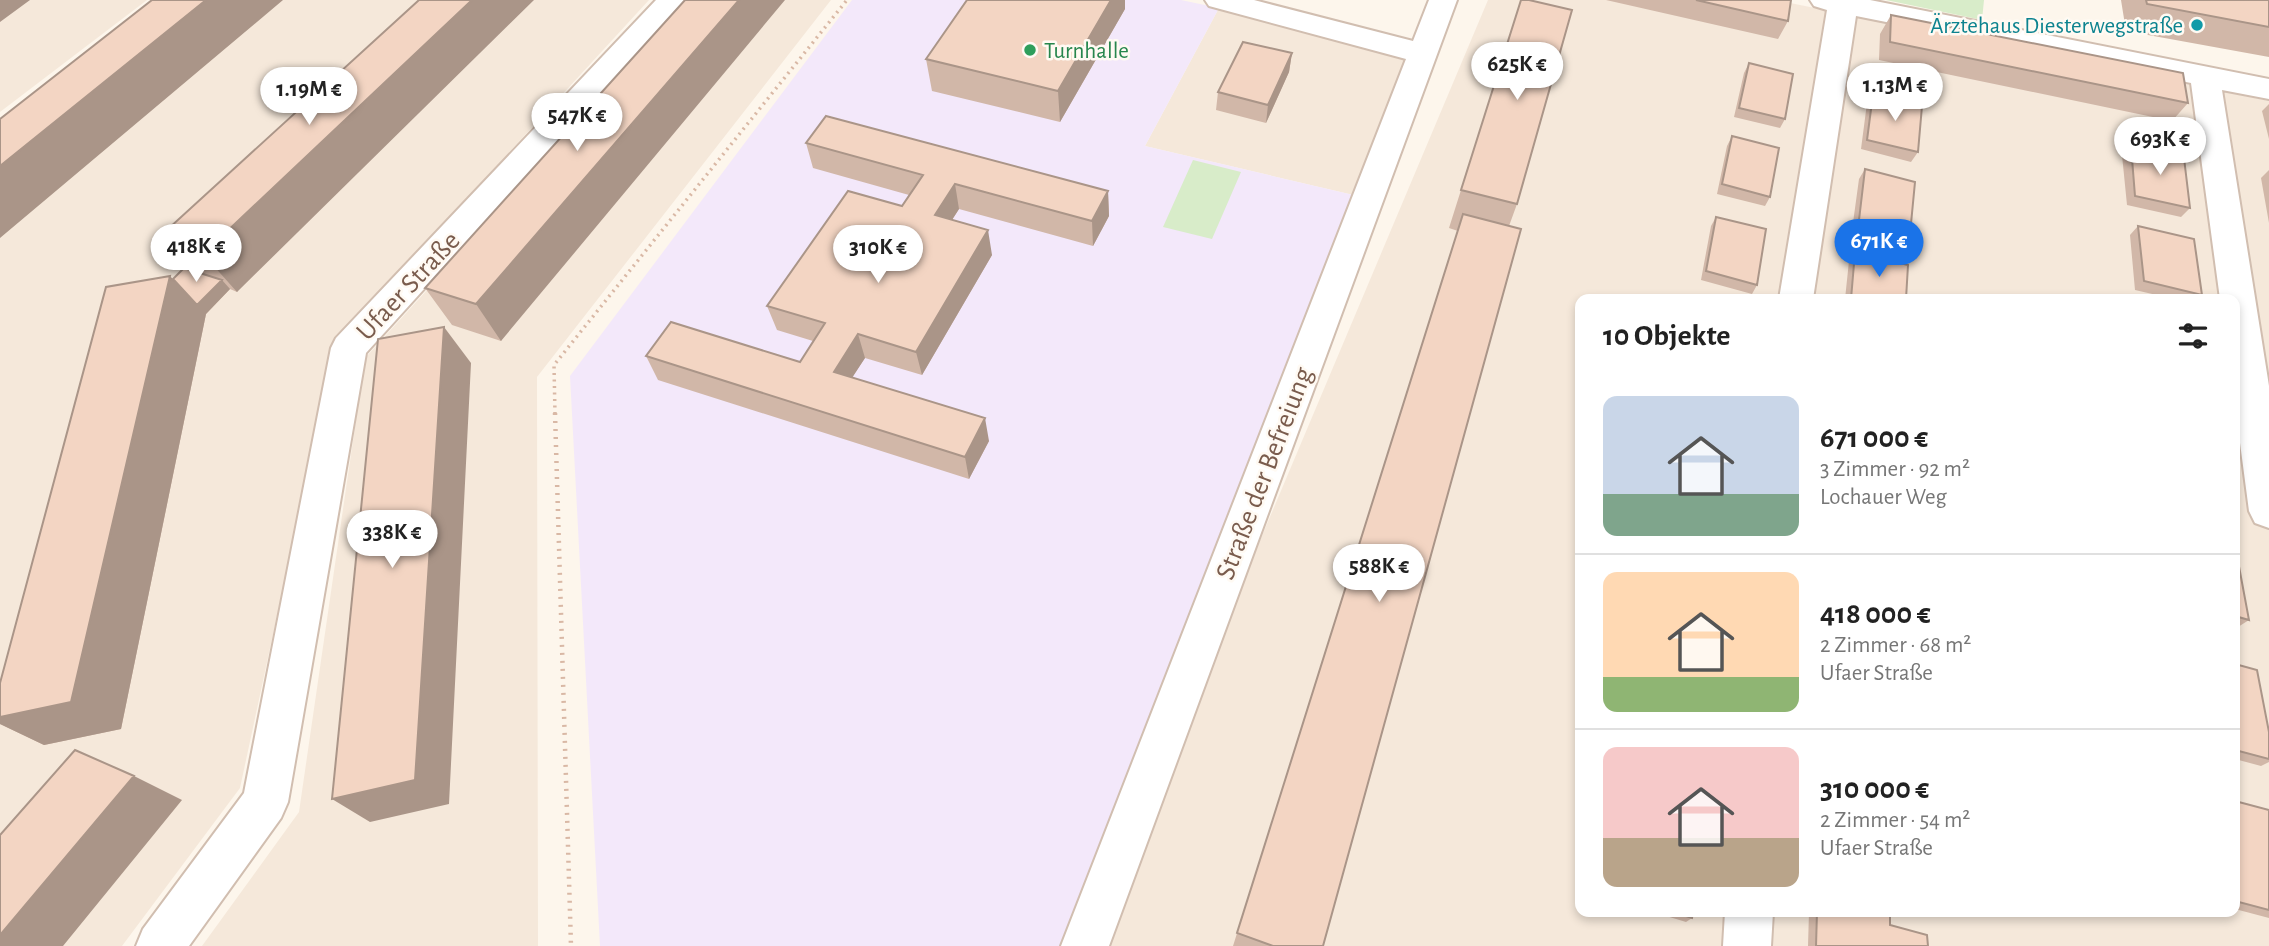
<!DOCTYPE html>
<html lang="de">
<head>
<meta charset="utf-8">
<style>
  :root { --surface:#fff; --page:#f2f2f2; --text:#222; --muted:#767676; --line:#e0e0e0; --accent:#1a73e8 }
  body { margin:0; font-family:"Alegreya Sans",sans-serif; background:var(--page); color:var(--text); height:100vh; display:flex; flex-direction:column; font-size:26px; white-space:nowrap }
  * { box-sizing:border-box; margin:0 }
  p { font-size:23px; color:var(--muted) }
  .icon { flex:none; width:38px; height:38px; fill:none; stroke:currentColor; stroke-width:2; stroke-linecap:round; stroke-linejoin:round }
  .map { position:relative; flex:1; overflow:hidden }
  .sheet { position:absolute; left:1575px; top:294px; width:665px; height:623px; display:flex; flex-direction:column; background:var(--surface); border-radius:14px; box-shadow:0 4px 10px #0003 }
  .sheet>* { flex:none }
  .price { position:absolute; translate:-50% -60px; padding:0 16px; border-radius:24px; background:#fff; color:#222; font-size:23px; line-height:46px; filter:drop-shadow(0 2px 4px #0008) }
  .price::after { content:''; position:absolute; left:50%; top:42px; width:21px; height:16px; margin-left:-10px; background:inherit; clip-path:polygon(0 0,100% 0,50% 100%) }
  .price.current { background:var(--accent); color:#fff }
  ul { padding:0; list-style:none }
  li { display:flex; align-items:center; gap:21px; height:175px; padding:0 28px }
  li+li { border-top:2px solid var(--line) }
  li span { display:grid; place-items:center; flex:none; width:196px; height:140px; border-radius:14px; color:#555 }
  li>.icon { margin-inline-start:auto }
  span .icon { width:84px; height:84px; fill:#fffc; stroke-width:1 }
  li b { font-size:30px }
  h2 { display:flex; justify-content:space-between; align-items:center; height:84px; padding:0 28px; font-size:30px }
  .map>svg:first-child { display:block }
</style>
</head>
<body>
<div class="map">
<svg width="2269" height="946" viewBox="0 0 2269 946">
  <rect width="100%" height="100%" fill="#fdf6ec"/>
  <path fill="#f5e8da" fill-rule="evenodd" d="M0,0H147L0,112Z
    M210,0H649L336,341L240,788L122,946H0V167Z
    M692,0H831L537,377L538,946H202L299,812L365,358Z
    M1488,0H1776L2269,101V946H1089ZM1580,299H2235V912H1580Z
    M1219,8L1419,53L1362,197L1145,146Z"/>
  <path fill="#f3e8fa" d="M852,0H1181L1219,8L1145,146L1362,197L1071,946H600L570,376Z"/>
  <path fill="#d8ecc9" d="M1886,0H1984L1982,20Z
    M1193,160L1241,172L1212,239L1163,227Z"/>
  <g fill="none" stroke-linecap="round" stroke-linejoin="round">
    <defs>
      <path id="minor" d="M656,0H686L366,353L288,802L281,818L189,946H136L143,929L244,793L331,348L336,338Z
        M1205,0H1254L1413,41L1429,0H1457L1109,946H1061L1406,59L1209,6Z
        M1810,0H1870L2269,79V99L2222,90L2269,386V528L2255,523L2249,511L2235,405V299H2220L2191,83L1856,16L1813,299H1779L1827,10L1814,6Z
        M1725,912H1773L1771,946H1723Z"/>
    </defs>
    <use href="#minor" stroke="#d1beb0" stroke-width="4"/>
    <path stroke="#d9b8a5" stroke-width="3.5" stroke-dasharray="2 4.5" stroke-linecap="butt" d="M555,414L554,365L847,0"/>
    <path stroke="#d9b8a5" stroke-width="4.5" stroke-dasharray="2 6" stroke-linecap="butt" d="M555,413L571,946"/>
    <use href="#minor" fill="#fff" fill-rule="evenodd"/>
  </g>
  <path fill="#d1b7a8" d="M419,0L237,292L230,289L206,314L121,729L44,745L0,724V683L173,279L184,268L157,239Z
    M685,0L501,341L452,325L425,288Z
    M1606,0H1791L1788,21L1778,39Z
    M2121,0H2269V57L2126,31Z
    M1125,9L1060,122L932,91L926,59Z
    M1891,15L2188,103L2172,121L1879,60L1880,34Z
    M1292,53L1289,72L1266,123L1216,110L1218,92Z
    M1749,63L1785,119L1780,128L1734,117L1744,73Z
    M1873,94L1918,152L1911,162L1861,149L1867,103Z
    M2269,104V139L2262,111Z
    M1732,136L1770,197L1765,206L1717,194L1727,146Z
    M806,143L1108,191L1109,216L1093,246L959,209L952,220L992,255L922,375L865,358L852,377L989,441L969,479L658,380L646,356L800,362L813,341L777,330L767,306L902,206L909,195L813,168Z
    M2131,146L2190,208L2181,217L2127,205L2122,155Z
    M1865,169L1910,234L1903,243L1852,230L1859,179Z
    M2269,170V223L2261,178Z
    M1461,190L1517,204L1509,226L1323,946H1233L1458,231L1449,228Z
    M1716,217L1757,285L1752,294L1701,280L1711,226Z
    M2138,226L2202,295L2197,299H2174L2135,290L2130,235Z
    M1855,252L1906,299H1845L1849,261Z
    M2235,545L2249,620L2238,627L2235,626Z
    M2235,664L2269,732V762L2261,766L2235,759Z
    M2235,801L2269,810V918L2235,909Z
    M1653,912H1693L1692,918L1686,922Z
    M1809,912H1890V925L1928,946H1808Z"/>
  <path fill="#aa9588" d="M0,0H30L0,22Z
    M206,0H283L0,238V166Z
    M472,0H534L237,292L203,254Z
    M739,0H785L501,341L476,304Z
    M1111,0H1125V9L1060,122L1058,91Z
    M1292,53L1289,72L1266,123L1268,105Z
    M955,184L959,209L939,240L935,215Z
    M1108,191L1109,216L1093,246L1092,221Z
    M988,230L992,255L922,375L916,352Z
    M170,276L197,305L222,280L230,289L206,314L121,729L44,745L0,724V717Z
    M444,327L471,363L449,804L370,822L332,799Z
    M858,334L865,358L841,395L834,372Z
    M985,418L989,441L969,479L965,457Z
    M134,776L182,800L63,946H0V935Z"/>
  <path fill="#f3d5c3" stroke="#aa9588" stroke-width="2" d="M152,0H206L0,166V119Z
    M419,0H472L203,254L157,239Z
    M685,0H739L476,304L425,288Z
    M967,0H1111L1058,91L926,59Z
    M1521,0H1529L1572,10L1517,204L1461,190Z
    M1696,0H1791L1788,21Z
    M2146,0H2269V27L2147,4Z
    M1891,15L2183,73L2188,103L1890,42Z
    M1243,42L1292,53L1268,105L1218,92Z
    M1749,63L1793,74L1785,119L1739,108Z
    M1873,94L1922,106L1918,152L1867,140Z
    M826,116L1108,191L1092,221L955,184L935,215L988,230L916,352L858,334L834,372L985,418L965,457L646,356L671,322L800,362L825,323L767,306L848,191L902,206L923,175L806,143Z
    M1732,136L1779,148L1770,197L1722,184Z
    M2131,146L2184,158L2190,208L2135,196Z
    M1865,169L1915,182L1910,234L1859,220Z
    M1463,214L1521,229L1323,946H1273L1237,933Z
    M1716,217L1766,229L1757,285L1706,271Z
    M2138,226L2194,239L2202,295L2144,281Z
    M1855,252L1908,265L1906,299H1851Z
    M184,268L222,280L197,305L173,279Z
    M170,276L71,702L0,717V683L106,287Z
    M444,327L415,780L332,799L378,339Z
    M2235,545L2249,620L2235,616Z
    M2235,664L2257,670L2269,732V759L2235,750Z
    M75,750L134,776L0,935V835Z
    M2235,801L2269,810V910L2235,901Z
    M1674,912H1693L1692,918Z
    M1817,912H1890V925L1927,935L1928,946H1816Z"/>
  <circle fill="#0f9aa8" stroke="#fffaf3" stroke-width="2.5" cx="2197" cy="25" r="7"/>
  <circle fill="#2e9e5b" stroke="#fffaf3" stroke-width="2.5" cx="1030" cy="50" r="7"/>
  <g text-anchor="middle" stroke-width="5" stroke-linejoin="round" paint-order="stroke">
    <g font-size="23" fill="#0d838f" stroke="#fffaf3" text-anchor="end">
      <text x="2183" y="33">Ärztehaus Diesterwegstraße</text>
    </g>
    <g font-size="23" fill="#27864d" stroke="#fffaf3" text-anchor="start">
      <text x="1044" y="58">Turnhalle</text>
    </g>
    <g font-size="28" fill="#7a5c4d" stroke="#fffaf3">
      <text transform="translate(407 285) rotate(-47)" y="10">Ufaer Straße</text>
      <text transform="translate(1263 473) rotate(-69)" y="10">Straße der Befreiung</text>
    </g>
  </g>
</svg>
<b class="price" style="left:1517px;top:102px">625K €</b>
<b class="price" style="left:1895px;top:123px">1.13M €</b>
<b class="price" style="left:309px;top:127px">1.19M €</b>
<b class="price" style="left:577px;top:153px">547K €</b>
<b class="price" style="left:2160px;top:177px">693K €</b>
<b class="price current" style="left:1879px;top:279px">671K €</b>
<b class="price" style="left:196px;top:284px">418K €</b>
<b class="price" style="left:878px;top:285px">310K €</b>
<b class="price" style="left:392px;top:570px">338K €</b>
<b class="price" style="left:1379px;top:604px">588K €</b>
<section class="sheet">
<h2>10 Objekte<svg class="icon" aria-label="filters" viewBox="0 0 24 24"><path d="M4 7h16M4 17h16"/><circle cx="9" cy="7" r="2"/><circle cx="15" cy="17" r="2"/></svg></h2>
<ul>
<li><span style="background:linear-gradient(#c9d6e8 70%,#7fa58c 0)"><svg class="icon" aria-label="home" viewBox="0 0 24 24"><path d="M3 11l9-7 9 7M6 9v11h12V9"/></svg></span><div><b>671 000 €</b><p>3 Zimmer · 92 m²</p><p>Lochauer Weg</p></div></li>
<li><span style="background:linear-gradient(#ffd9b3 75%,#8fb573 0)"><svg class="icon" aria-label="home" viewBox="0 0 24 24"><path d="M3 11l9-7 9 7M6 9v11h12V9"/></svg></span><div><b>418 000 €</b><p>2 Zimmer · 68 m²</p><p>Ufaer Straße</p></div></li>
<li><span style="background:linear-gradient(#f6c9c9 65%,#b9a48a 0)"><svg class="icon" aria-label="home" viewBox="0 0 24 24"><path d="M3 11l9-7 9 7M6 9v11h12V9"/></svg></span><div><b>310 000 €</b><p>2 Zimmer · 54 m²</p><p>Ufaer Straße</p></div></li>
</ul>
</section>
</div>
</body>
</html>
